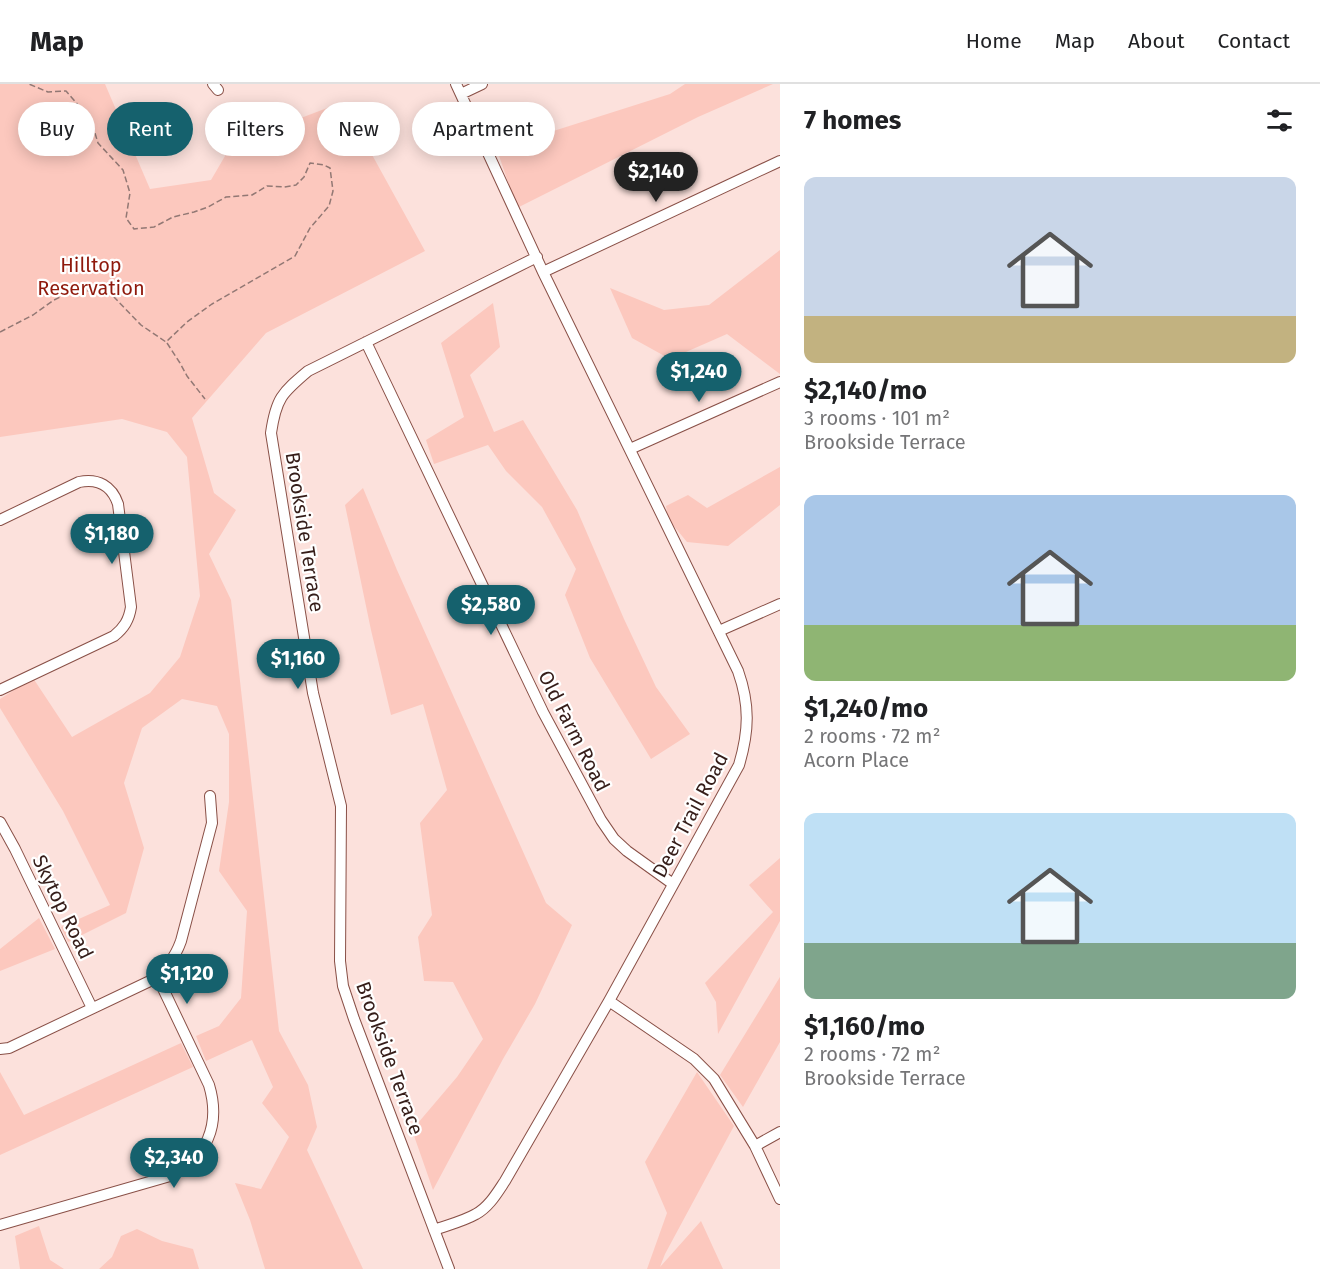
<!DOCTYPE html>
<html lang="en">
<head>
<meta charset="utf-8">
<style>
  :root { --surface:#fff; --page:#f2f2f2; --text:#202124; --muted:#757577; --line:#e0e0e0; --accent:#15616d }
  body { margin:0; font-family:"Fira Sans",sans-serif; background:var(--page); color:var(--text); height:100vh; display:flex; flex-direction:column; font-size:22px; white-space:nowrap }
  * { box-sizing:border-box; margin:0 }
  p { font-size:20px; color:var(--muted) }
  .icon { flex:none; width:33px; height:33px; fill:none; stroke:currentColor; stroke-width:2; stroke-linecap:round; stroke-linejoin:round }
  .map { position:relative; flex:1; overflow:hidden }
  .drawer { display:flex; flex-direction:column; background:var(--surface); width:540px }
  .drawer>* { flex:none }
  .banner { position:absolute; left:18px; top:18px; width:570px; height:54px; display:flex; gap:12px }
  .price { position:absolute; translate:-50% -51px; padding:0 14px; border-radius:21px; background:var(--accent); color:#fff; font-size:20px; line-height:39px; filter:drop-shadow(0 2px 3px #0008) }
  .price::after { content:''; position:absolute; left:50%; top:36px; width:18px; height:14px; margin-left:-9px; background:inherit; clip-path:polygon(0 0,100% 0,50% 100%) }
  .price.current { background:#222; color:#fff }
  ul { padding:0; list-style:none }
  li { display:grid; align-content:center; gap:12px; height:318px; padding:0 24px }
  li span { display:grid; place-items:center; height:186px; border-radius:12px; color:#555 }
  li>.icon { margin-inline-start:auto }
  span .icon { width:108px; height:108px; fill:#fffc; stroke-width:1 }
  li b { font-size:26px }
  h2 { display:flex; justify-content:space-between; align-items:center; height:72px; padding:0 24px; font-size:26px }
  .pill { padding:0 21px; border-radius:27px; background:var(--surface); box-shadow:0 3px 15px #0003; font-size:21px; line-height:54px }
  .pill.current { background:var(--accent); color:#fff }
  header { display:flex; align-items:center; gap:36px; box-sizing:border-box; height:84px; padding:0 30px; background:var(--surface); border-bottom:2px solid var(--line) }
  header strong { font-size:28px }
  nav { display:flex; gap:33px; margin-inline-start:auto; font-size:21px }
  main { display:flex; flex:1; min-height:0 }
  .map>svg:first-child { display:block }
</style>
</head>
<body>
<header>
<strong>Map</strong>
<nav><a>Home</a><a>Map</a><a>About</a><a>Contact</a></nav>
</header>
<main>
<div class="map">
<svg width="780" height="1185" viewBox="0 0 780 1185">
  <rect width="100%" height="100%" fill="#fce1dc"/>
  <path fill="#fcc8be" d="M0,0H105L150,105L211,96L232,60L343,18L425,167L266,249L192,334L214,409L236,426L209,470L231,516L279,947L308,1001L317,1043L307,1066L363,1185H265L250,1136L235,1099L261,1105L289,1053L262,1019L273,1003L252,956L206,977L196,952L219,942L241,914L247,827L219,787L229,718V650L217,622L182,615L142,644L124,699L144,764L126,829L68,858L61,843L110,821L63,727L0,624V615L33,594L72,653L150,609L180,573L200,512L187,373L167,348L122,335L0,353Z
    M685,0H773L698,33L517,124L497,66L544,50L670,10Z
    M780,166V290L727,250L670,275L632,254L610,204L664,226L709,221Z
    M493,219L500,263L470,291L494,348L523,336L577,426L624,535L656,603L690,650L651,675L590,574L565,511L576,485L542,423L506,387L488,361L434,380L426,356L464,333L441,259Z
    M780,383V421L728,462L687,458L668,435L666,422L688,411L707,424Z
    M363,404L397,486L546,819L572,841L535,920L503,975L433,1106L412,1046L457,993L483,955L453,898L424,897L418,853L432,831L420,739L447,706L423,620L391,631L371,546L345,421Z
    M780,774V837L718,950L716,918L705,899L773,828L749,801Z
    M39,834L55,865L0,887V865Z
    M780,893V958L743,1023L720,991Z
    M181,959L193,983L0,1071V988L24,1031Z
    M697,988L734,1042L665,1170L660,1183L701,1137L723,1185H647L667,1129L645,1078Z
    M39,1142L50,1176L64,1185H20L15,1152Z
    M137,1145L162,1157L193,1165L199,1185H99L112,1173L121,1152Z"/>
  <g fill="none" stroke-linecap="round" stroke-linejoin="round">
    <defs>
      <path id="street" d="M213,0L218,6
        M461,10L482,0
        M543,188L780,77
        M366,258L543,628L601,736L614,755L627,767L673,800
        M630,365L780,298
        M0,436L79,398C98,394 112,402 118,420L131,523C129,536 124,544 114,552L0,606
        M719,547L780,520
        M0,738L15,765L92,924
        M609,917L694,975L714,995L755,1062L780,1115
        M0,965L9,964L150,897C165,887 175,874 181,857L212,739L210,712
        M755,1062L780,1048
        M0,1141L170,1092C207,1074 221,1041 209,1001L157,892
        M434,1146C448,1141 464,1137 476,1130C489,1123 497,1109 505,1097L609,917L739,681C749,647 750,621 738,587L543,188L456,0
        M449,1185L354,935L343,902L340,877L341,722L313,609L271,349C276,314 282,309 308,287L537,173"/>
    </defs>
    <use href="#street" stroke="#895047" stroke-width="12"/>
    <path stroke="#927874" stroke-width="1.5" stroke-dasharray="6 3" stroke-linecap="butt" d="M0,248L33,231L54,216L77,205L112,211L141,241L166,258L187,238L212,220L295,172L310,144L329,122L333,107L330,84L324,81L310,79L304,93L296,101L284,103L267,102L252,111L226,113L208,123L194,128L173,133L154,143L134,145L126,134L130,109L123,86L98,59L91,36L66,7L48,8L29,0
      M167,259L180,279L187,292L205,315"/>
    <use href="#street" stroke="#fff" stroke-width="10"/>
  </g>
  <g text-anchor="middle" stroke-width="4.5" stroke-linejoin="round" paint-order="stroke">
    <g font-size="20" fill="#8f190c" stroke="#fff">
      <text x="91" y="188">Hilltop<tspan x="91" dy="23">Reservation</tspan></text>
    </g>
    <g font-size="20" fill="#351d19" stroke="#fff">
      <text transform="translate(305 448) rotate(81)" y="7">Brookside Terrace</text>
      <text transform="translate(574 647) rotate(63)" y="7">Old Farm Road</text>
      <text transform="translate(690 731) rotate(-62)" y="7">Deer Trail Road</text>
      <text transform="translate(63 823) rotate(64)" y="7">Skytop Road</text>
      <text transform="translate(390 974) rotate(70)" y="7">Brookside Terrace</text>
    </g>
  </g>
</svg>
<b class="price current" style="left:656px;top:119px">$2,140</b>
<b class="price" style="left:699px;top:319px">$1,240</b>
<b class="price" style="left:112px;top:481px">$1,180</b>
<b class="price" style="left:491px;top:552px">$2,580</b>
<b class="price" style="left:298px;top:606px">$1,160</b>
<b class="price" style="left:187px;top:921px">$1,120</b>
<b class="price" style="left:174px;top:1105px">$2,340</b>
<div class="banner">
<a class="pill">Buy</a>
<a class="pill current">Rent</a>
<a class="pill">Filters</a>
<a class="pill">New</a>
<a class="pill">Apartment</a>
</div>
</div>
<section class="drawer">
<h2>7 homes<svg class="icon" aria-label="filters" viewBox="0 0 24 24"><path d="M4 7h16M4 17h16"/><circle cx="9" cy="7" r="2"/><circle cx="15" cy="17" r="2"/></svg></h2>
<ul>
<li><span style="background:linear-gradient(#c9d6e8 75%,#c2b280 0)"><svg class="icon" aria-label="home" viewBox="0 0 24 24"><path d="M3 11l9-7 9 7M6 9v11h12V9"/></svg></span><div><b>$2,140/mo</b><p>3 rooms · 101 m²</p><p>Brookside Terrace</p></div></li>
<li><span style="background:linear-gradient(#a9c7e8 70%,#8fb573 0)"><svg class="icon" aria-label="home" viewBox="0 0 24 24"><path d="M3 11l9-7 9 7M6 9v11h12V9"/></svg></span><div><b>$1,240/mo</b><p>2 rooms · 72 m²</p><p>Acorn Place</p></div></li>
<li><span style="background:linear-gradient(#bfe0f5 70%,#7fa58c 0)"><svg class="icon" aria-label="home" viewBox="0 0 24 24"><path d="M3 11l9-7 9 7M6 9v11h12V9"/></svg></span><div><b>$1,160/mo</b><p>2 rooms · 72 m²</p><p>Brookside Terrace</p></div></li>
</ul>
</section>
</main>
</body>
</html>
